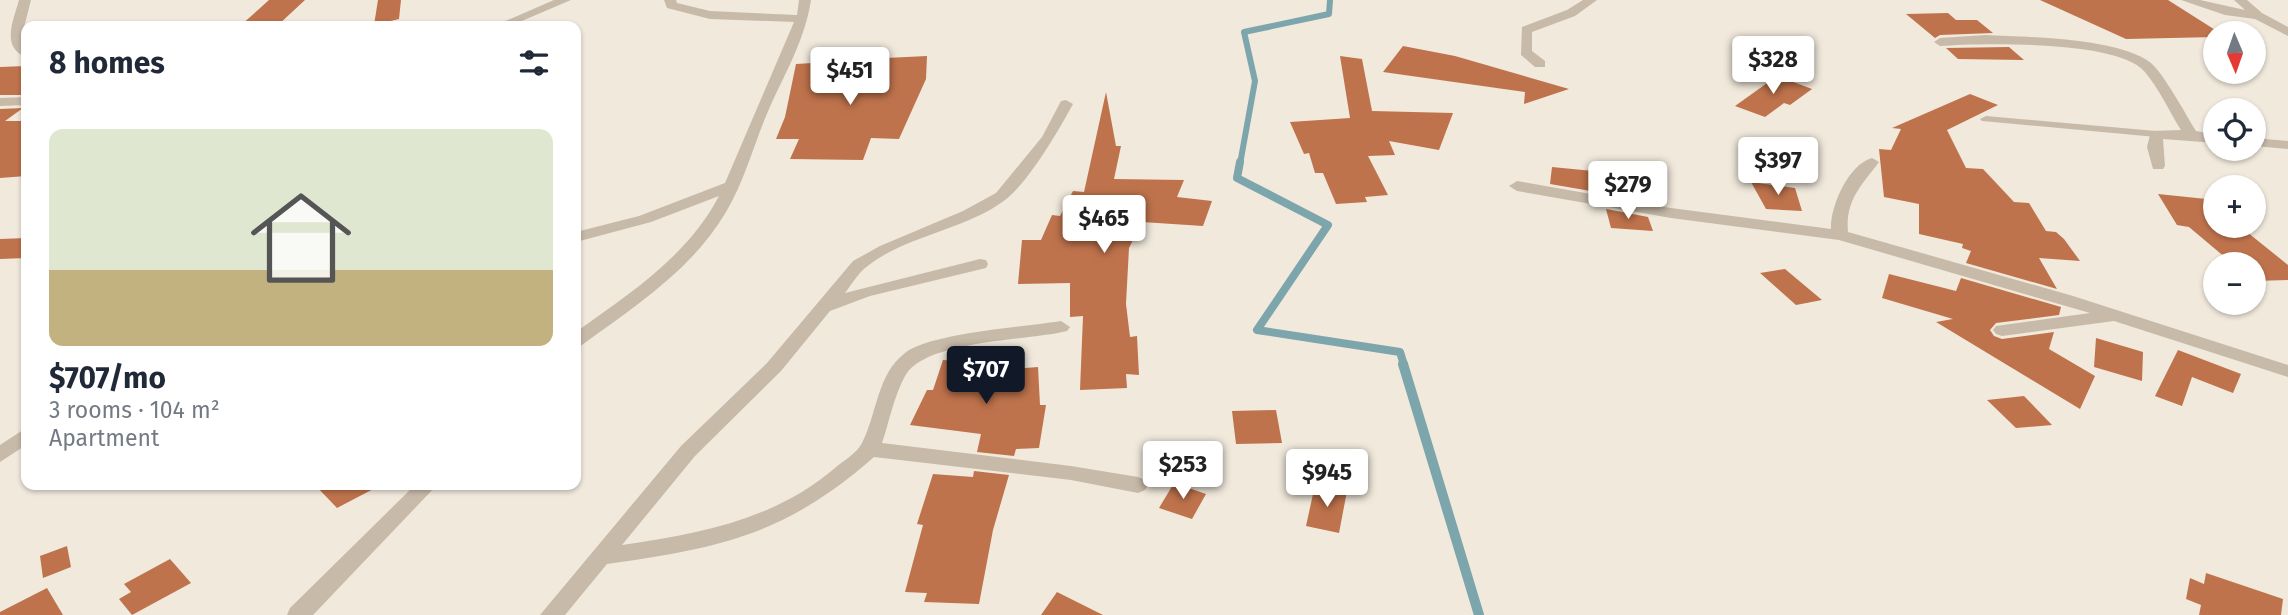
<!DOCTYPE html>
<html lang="en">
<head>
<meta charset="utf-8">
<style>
  :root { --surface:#fff; --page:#f6f6f7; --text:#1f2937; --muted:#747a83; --accent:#111827 }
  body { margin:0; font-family:"Fira Sans",sans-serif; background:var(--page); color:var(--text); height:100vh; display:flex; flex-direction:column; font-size:26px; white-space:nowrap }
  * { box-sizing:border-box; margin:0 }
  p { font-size:23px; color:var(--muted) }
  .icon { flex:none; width:38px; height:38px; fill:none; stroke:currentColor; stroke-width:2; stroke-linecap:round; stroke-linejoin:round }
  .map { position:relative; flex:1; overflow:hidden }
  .drawer { position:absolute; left:21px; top:21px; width:560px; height:469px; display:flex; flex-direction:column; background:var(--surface); border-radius:14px; box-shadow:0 2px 5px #0004 }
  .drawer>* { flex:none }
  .needle { width:46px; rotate:178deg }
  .controls { position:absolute; left:2203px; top:21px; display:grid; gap:14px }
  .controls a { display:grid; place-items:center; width:63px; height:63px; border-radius:50%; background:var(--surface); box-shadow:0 2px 5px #0004; font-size:35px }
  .price { position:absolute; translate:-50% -60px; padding:0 16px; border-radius:7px; background:#fff; color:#222; font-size:23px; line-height:46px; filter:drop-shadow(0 2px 4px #0008) }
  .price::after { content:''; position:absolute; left:50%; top:42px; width:21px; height:16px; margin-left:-10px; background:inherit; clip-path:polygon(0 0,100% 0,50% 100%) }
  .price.selected { background:var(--accent); color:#fff }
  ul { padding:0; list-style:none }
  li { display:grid; align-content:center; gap:14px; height:371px; padding:0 28px }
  li span { display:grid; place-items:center; height:217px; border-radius:14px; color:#555 }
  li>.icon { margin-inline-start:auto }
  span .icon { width:126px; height:126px; fill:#fffc; stroke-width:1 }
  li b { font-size:30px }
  h2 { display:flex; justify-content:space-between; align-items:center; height:84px; padding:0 28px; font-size:30px }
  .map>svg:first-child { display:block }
</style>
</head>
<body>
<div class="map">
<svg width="2288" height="615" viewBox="0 0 2288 615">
  <rect width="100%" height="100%" fill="#f1e9dc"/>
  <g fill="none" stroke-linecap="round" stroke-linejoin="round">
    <path stroke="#7da5ac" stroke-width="6" d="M1240,164L1255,81L1244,32L1329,14L1330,0"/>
    <path stroke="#7da5ac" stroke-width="8" d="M1240,162L1237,178L1328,225L1257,330L1400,352L1404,365"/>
    <path stroke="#7da5ac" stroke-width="10" d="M1403,364L1479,615"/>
  </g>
  <path fill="#bf734c" d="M269,0H305L277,26H240Z
    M378,0H401L399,19L374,25Z
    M2040,0H2168L2220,33H2216V37L2126,39Z
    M1948,13L1956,20H1977L1993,33L1940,35L1935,38L1906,14Z
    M1403,46L1455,56L1569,89L1524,104L1525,92L1383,72Z
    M2009,47L2024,60L1958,59L1946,48Z
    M927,56L926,79L899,139L871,138L863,160L790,159L799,139H776L785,117L796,64L830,62L828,74L886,68V58Z
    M1340,56L1362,59L1372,111L1453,113L1439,150L1389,141L1395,155L1368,156L1388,195L1365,197L1367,202L1336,204L1323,173H1315L1309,153L1304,154L1290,122L1350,118Z
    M26,66V95H0V67Z
    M1777,76L1812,89L1790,105L1784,103L1765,117L1735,106Z
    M1106,92L1116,146H1121L1114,179L1184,180L1177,197L1212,201L1203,226L1142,222L1129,248L1126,304L1130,337L1137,336L1139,375L1126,374L1127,388L1080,390L1083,316L1070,317V283L1018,284L1022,240H1041L1052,215L1060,216L1073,191L1084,192Z
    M1970,94L1998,105L1947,130L1966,168L1983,169L2014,202L2029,203L2046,231L2056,232L2064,239L2080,261L2039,258L2057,289L1966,263L1971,251L1962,248L1963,244L1919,234V204L1884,197L1879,149L1891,150L1901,129L1892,128Z
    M23,108L5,121H26V176L0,178V109Z
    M1552,167L1634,175L1643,200L1550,184Z
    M1751,182L1795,188L1802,211L1766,209Z
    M2158,194L2216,200V232H2247L2288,265V280L2254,281V264H2233L2189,227L2177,225Z
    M1606,209L1648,217L1653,231L1611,228Z
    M26,238V258L0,259V239Z
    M1785,269L1822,300L1796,305L1760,273Z
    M1889,274L1956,291L1961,278L2061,307L2059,315L1996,323L1990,330L1994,336L2002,339L2054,332L2049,349L2095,376L2080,409L1936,322L1953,319L1882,298Z
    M2096,338L2143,352L2142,381L2094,367Z
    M2178,350L2241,374L2233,393L2192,377L2182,406L2155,396Z
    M943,360L989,363L986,371L1038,367L1040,405H1046L1039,448L1016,449L1014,456L977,452L981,434L910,425L927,390H933Z
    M2024,396L2052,425L2016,428L1987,400Z
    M1276,410L1282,443L1236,444L1232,411Z
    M974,471L1009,475L993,530L979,604L924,602L927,593L905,592L923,525L917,524L933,474L973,477Z
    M1174,483L1206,494L1192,519L1159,508Z
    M315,485H381L337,508Z
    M1315,485L1347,491L1339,533L1306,526Z
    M67,546L71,567L43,578L40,556Z
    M170,559L191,583L132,615L119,599L131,592L124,584Z
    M2206,573L2283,599L2281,615H2199L2201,605L2186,599L2190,578L2204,584Z
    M47,588L63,615H0V612Z
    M1057,592L1103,615H1041Z"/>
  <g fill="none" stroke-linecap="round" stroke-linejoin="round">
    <path fill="#c8baa9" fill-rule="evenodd" d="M1986,116L2156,131L2162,134L2156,137L1982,121L1980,119Z"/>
    <path fill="#c8baa9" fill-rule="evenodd" d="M19,0H31L22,35L26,57C0,47 14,19 19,0Z
      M554,0H571L510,26H494Z
      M664,0H676L677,3L710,11L797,15L799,0H811C805,40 785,73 769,109C754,143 745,180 726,212C692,270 635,306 582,345L576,347V332C630,293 687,257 719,196L651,222L576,242V232L639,216L725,183L794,22L710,19L667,8Z
      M1583,0H1597L1575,16L1532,32V51L1545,61V67H1535L1521,55L1522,27L1567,10Z
      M2181,0H2200L2245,10L2234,0H2247L2262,13L2288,27V36L2255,19L2225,15Z
      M1986,35C2028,37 2119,38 2151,63C2164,74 2186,115 2196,131L2216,135V143L2163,139L2165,166L2163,169H2153L2147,147L2151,131L2181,130C2169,111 2159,88 2144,71C2117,40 1981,43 1940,46L1934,42L1940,38Z
      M26,97V105L0,106V98Z
      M1066,100L1073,104C1059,130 1028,183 1005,200C964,231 905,235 865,268C857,275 851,285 845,293L980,259L986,260L988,264L986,268L870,296L830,311L781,371L695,456L622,545C699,534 774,520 835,468C843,461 857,453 862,443C877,414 877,374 905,353C930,333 1026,327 1061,321L1070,327L1067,331C1027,341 925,340 905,376C894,396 889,422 882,443L1071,466L1138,477L1145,480L1148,485L1145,490L1138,493L1071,480L874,457C785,535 721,548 607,564L565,615H540L681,446L767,363L853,261L880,246L963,211L996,193L1042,137L1061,101Z
      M2254,138L2288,141V149L2254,146Z
      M1872,158L1879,162C1862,185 1845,200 1848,232L2073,296L2288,365V377L2114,321L2002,336L1996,334L1993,330L1996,326L2090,313L1839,240L1671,218L1517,191L1509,186L1517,181L1671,208L1831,229C1830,206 1849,164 1872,158Z
      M26,428V445L0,462V445Z
      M415,485H437L313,615H287L290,608Z"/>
  </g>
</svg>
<div class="controls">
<a><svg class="needle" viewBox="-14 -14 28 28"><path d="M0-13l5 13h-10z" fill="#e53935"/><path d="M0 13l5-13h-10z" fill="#747a83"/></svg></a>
<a><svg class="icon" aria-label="locate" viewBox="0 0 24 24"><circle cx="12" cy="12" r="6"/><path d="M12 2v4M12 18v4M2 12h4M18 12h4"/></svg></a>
<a>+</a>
<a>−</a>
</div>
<b class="price" style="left:1773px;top:96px">$328</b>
<b class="price" style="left:850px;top:107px">$451</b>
<b class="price" style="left:1778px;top:197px">$397</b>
<b class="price" style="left:1628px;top:221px">$279</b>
<b class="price" style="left:1104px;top:255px">$465</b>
<b class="price selected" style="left:986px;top:406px">$707</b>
<b class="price" style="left:1183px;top:501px">$253</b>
<b class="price" style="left:1327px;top:509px">$945</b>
<section class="drawer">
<h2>8 homes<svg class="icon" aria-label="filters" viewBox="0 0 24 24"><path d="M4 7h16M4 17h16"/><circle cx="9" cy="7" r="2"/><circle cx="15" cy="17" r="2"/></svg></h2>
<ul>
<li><span style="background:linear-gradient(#dfe7d0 65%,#c2b280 0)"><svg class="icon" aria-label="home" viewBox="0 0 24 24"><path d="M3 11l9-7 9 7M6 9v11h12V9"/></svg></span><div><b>$707/mo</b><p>3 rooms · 104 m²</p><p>Apartment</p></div></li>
</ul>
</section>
</div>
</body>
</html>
